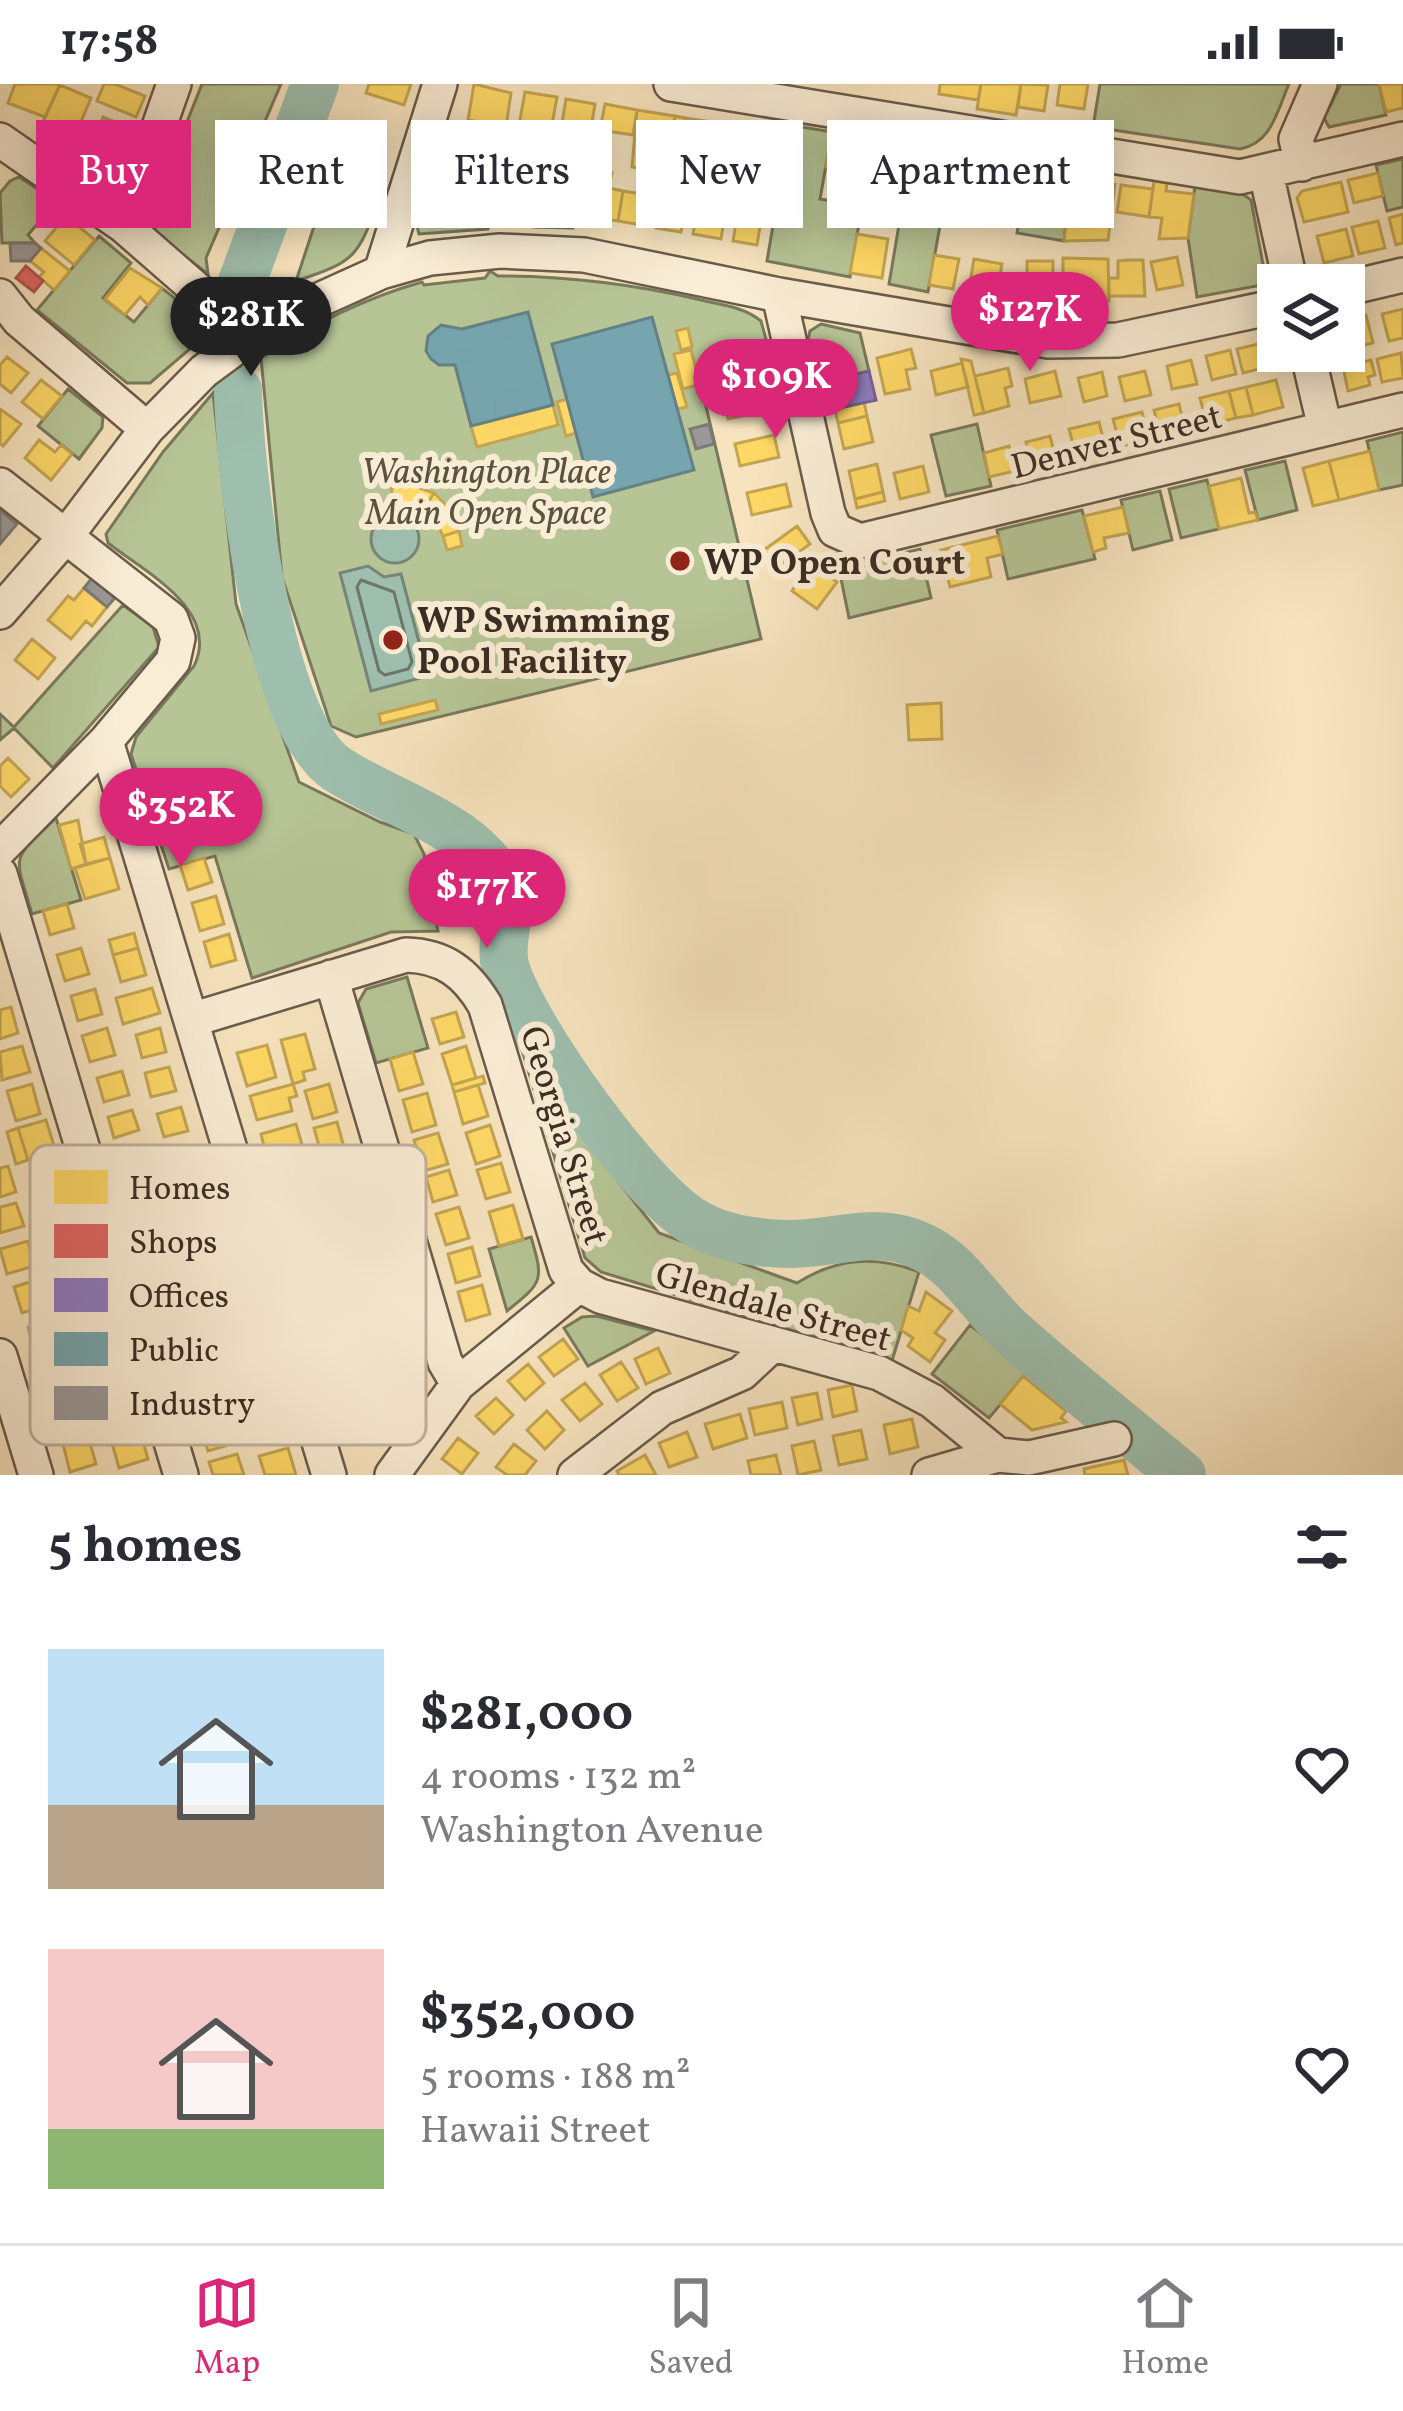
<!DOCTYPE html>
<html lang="en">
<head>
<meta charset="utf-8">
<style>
  :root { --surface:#fff; --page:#f2f2f3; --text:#2b2b33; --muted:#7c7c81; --line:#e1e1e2; --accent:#db2777 }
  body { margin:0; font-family:Vollkorn,serif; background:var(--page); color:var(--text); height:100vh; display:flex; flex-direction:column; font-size:45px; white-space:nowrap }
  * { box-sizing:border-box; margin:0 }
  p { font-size:39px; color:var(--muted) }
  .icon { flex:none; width:66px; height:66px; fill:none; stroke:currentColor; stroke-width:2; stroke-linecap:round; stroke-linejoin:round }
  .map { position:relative; height:1391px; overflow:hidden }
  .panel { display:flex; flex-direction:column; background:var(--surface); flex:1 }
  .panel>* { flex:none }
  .guide { position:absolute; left:36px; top:36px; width:1332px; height:108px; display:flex; gap:24px }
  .controls { position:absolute; left:1257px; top:180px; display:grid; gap:24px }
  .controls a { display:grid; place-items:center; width:108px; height:108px; border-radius:0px; background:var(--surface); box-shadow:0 6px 30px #0003; font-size:60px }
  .price { position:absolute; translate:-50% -102px; padding:0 27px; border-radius:42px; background:var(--accent); color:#fff; font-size:39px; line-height:78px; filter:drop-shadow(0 3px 6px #0008) }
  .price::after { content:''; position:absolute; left:50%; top:72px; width:36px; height:27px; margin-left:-18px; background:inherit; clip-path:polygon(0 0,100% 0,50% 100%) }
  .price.active { background:#222; color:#fff }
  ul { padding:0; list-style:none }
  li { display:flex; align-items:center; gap:36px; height:300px; padding:0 48px }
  li span { display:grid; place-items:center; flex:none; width:336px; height:240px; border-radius:0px; color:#555 }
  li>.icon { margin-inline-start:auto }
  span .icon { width:144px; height:144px; fill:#fffc; stroke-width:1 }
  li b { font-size:51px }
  h2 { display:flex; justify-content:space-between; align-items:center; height:144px; padding:0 48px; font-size:51px }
  .pill { padding:0 42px; border-radius:0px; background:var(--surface); box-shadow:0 6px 30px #0003; font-size:42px; line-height:108px }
  .pill.active { background:var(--accent); color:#fff }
  .status { display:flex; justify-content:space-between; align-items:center; height:84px; padding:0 60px; background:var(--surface); direction:ltr }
  .status svg { height:33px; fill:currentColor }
  .menu { display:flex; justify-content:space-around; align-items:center; height:168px; border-top:3px solid var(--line); background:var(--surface); font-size:33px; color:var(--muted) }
  .menu a { display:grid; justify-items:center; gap:6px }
  .menu .active { color:var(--accent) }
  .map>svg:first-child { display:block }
</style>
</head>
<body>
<div class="status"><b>17:58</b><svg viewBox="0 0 49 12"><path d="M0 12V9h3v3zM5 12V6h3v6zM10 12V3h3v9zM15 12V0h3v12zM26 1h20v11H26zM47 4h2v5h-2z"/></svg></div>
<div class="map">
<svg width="1403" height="1391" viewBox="0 0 1403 1391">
  <rect width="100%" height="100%" fill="#f7e4bf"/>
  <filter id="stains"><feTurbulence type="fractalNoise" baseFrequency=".00167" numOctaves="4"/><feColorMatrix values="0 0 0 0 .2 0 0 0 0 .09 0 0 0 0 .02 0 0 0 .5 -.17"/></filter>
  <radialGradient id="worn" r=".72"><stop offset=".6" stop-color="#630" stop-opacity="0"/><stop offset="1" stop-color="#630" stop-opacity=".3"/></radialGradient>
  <path fill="#b7c596" stroke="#79795d" stroke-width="3" d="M202,0H281L206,174L208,190L157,151L150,131Z
    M1100,0H1289C1277,27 1272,59 1240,65L1093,43Z
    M1341,0H1379L1386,31L1329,43L1324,34Z
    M790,41L832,48L820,115L862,122L850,193L767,177Z
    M547,68L585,75L573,144L534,143Z
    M1403,75V123L1387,127L1376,81Z
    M1029,79L1072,85L1064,157L1017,149Z
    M432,90L496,101L488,145L419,150L417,142Z
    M19,93L56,117L28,151L35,159H2L0,109L10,97Z
    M330,94L380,111C359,170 359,177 296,197Z
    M1195,102L1240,108L1251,116L1265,191L1257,202L1197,213L1188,154Z
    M901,129L941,136L928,208L889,200Z
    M99,152L131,179L103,214L134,238L162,204L197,232L191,264L150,299H127L37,226Z
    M490,187L498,192C568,192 633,200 701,216C722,221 744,223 761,237L772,277L700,297L761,555L356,653L331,642L282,493L261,274C312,240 362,215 422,198L424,201L485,194Z
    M821,240L860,249L869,287L818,299L808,257L810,247Z
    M68,305L103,333L102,344L79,375L38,342Z
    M213,309L236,520L299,698L380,738L414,750L424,770L438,847L391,848L252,894L215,772L169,785L131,670L136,653L194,582C221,526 145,488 108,459L106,450L163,368Z
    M977,340L991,402L946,412L931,351Z
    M1403,348V401L1379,406L1367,357Z
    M1285,377L1297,426L1258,436L1245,386Z
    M1207,396L1219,445L1181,454L1169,405Z
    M1160,407L1172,456L1133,466L1121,416Z
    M1082,426L1095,475L1008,495L997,446Z
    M920,465L931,514L849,534L836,470L879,475Z
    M123,521L153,543L159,563L53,684L14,644L0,656V630L14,643Z
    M56,734L81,816L32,830C14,768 10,778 56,734Z
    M407,893L428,964L376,979L358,919L366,905Z
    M502,900L578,1047L659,1149L797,1199C837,1174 875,1171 919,1188L892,1277L601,1188L585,1174Z
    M531,1153C544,1197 543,1198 507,1227L489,1165Z
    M596,1232L654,1247L588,1282L564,1244L582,1233Z
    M970,1241L1028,1287L989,1334L932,1290Z"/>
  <path fill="#9ebfae" stroke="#768577" stroke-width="3" d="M371 455a24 24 0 1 1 48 0a24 24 0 1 1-48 0Z
    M368,482L384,493L401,490L428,592L371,607L340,489Z"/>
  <path fill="#ffd966" stroke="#c4a552" stroke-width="3" d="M15,0H60L45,33L8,19Z
    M104,0H115L145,12L136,33L97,17Z
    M369,0H411L404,21L366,9Z
    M474,0L511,9L506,43L468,36Z
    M940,0H981L978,16L939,10Z
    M981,0H1021L1016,31L977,25Z
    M1021,0L1048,1L1044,27L1018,23Z
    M1060,0H1088L1084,25L1057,21Z
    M1379,0H1403V24L1386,28Z
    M60,1L91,14L74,54L42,40Z
    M525,8L557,13L547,68L515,63Z
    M566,15L595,20L591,44L562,39Z
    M605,20L637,26L633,51L600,46Z
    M637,26L675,32L666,89L632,83Z
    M675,32L685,34L680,61L708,66L703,95L675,90L679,68L670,67Z
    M103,33L125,42L115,64L94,55Z
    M685,34L712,38L708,66L680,61Z
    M712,38L729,41L723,75L747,79L743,102L719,98L722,85L705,82Z
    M562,39L591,44L589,56L560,51Z
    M729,41L753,45L747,79L723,75Z
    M760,46L789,50L784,76L756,72Z
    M454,53L491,59L487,82L450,76Z
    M874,54L886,56L880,92L867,89Z
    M830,57L843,58L839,85L826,83Z
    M843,58L872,63L867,89L839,85Z
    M885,66L911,70L906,96L880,92Z
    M918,66L924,71L951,76L943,121L903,114L911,69Z
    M500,75L529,80L525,98L537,99L530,137L514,134L521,97L497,93Z
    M951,76L990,83L983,128L943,121Z
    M584,84L612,89L609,104L623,107L618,137L576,130Z
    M1003,84L1028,88L1023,114L999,110Z
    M1072,85L1091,89L1090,97L1115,100L1108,156L1064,157Z
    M1378,89L1383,112L1354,119L1348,96Z
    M497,93L521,97L516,120L493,116Z
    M1154,97L1167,99L1166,107L1194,110L1188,154L1159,155L1162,134L1149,133Z
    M1341,98L1348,128L1304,138L1297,114L1302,107Z
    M1121,101L1153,105L1149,133L1117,128Z
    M623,107L648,111L642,141L618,137Z
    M661,113L687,117L681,148L656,144Z
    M698,120L726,124L721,155L693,150Z
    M738,127L762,131L757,161L733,157Z
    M1403,130V159L1396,161L1389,134Z
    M66,132L95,156L74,181L45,157Z
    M1378,137L1385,164L1359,170L1352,143Z
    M1346,145L1353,172L1324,179L1317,152Z
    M857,150L888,155L882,194L850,189Z
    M41,164L70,187L54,206L39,193L44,188L30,177Z
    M934,171L959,175L953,205L929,201Z
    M1177,173L1183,201L1157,206L1151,178Z
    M1063,174L1108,175L1109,217H1063Z
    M974,175L1002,180L997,209L969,205Z
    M1127,176H1143L1145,212H1109V194H1118V177Z
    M1027,177H1053V195H1063V212H1027Z
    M130,184L162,204L148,221L140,213L125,231L105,215Z
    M1403,225V254L1389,257L1382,230Z
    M1366,231L1373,259L1347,265L1344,237Z
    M688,244L692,263L681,266L676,247Z
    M1262,259L1267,283L1243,289L1237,265Z
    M911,265L916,284L906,286L910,305L885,310L877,274Z
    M691,266L700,300L683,305L674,270Z
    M1230,266L1236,290L1212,296L1206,272Z
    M1401,269L1403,294L1382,298L1377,275Z
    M7,273L28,289L11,309L0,300V281Z
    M961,275L971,277L984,329L974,331Z
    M1191,276L1197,300L1172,305L1167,282Z
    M1371,276L1375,291L1368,293L1370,301L1348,307L1343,283Z
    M962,279L968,303L936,311L931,287Z
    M1008,284L1012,302L1005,304L1009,322L984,329L975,292Z
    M1055,287L1061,312L1030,319L1025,295Z
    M1145,287L1151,311L1125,317L1119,293Z
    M1102,288L1107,312L1084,318L1078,294Z
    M677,289L687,323L677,325L668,291Z
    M41,296L62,312L43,335L22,318Z
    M1276,296L1283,323L1253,331L1246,303Z
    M1246,303L1253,331L1236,334L1229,307Z
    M763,304L768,326L728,335L723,313Z
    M1229,307L1236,334L1207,341L1200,314Z
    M567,315L576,349L566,352L557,318Z
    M864,318L867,332L838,339L835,325Z
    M1179,320L1185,344L1160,350L1154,326Z
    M553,321L558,341L477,363L471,342Z
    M0,325L21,340L3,362L0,359Z
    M1142,328L1149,356L1120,362L1113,335Z
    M867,332L873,358L844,365L838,339Z
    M1099,338L1106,366L1076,372L1069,345Z
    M774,351L779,373L740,382L735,360Z
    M1050,352L1056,376L1031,382L1026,358Z
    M39,356L55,368L61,361L72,370L51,396L25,374Z
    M1009,362L1015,387L989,393L984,369Z
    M1370,367L1379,406L1339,416L1329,377Z
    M1329,377L1339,416L1313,422L1303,384Z
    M877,380L883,408L855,415L849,387Z
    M923,382L929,408L900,415L894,389Z
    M1241,394L1249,429L1255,428L1258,436L1219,445L1209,402Z
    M786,400L791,422L752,431L747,409Z
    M414,402L434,409L423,426L394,420L391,404Z
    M883,408L885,417L857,424L855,415Z
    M434,409L449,424L437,439L423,426Z
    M1123,423L1129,449L1104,454L1106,464L1093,468L1084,432Z
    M449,424L459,447L443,452L437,439Z
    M797,442L810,460L777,484L764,466Z
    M459,447L462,462L447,466L443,452Z
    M998,452L1003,470L987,474L991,493L950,503L941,466Z
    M818,484L837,498L817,525L792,507L801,494L808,498Z
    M84,504L107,523L92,542L86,537L71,555L48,536L68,512L74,516Z
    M32,555L55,574L38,595L15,576Z
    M597,565L600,577L572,584L569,572Z
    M435,616L438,626L381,640L379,630Z
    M941,619L942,655L909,656L907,621Z
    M8,674L29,695L11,713L0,702V682Z
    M78,736L86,780L71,785L59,741Z
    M104,753L110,774L86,780L80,760Z
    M110,774L119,805L85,815L75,784Z
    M204,774L212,798L188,806L180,781Z
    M216,812L224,840L200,847L192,819Z
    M67,820L74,844L50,851L43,827Z
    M134,849L138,864L113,871L109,856Z
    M229,850L236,876L211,883L204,858Z
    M81,864L89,890L65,897L57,871Z
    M138,864L146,891L121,898L113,871Z
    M152,904L160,929L123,940L116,914Z
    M95,905L102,930L78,937L71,912Z
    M11,923L18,949L0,955V926Z
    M456,928L464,953L440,960L432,935Z
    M107,944L115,971L90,978L82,952Z
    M160,944L166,968L142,974L136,951Z
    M305,950L315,985L303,988L305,996L293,1000L281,956Z
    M267,961L276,993L247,1002L237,969Z
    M22,962L30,988L2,996L0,968Z
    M466,962L476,994L452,1001L442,970Z
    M413,968L423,1000L399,1007L390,975Z
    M169,983L176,1007L151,1013L145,989Z
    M122,987L129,1011L104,1018L97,994Z
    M483,992L485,999L454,1008L452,1001Z
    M32,1000L40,1030L16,1037L7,1007Z
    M293,1000L297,1012L289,1014L292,1027L257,1036L250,1012Z
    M329,1000L337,1028L313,1035L305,1007Z
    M478,1001L488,1032L463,1040L454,1008Z
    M427,1009L436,1041L412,1048L403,1016Z
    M181,1023L188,1047L164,1053L157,1030Z
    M132,1026L139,1046L114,1054L108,1033Z
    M46,1036L56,1068L28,1076L18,1044Z
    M337,1038L345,1067L322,1073L314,1044Z
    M296,1040L303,1064L267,1074L261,1050Z
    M490,1041L500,1072L476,1080L466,1049Z
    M18,1044L28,1076L16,1080L7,1048Z
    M438,1049L448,1080L424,1087L414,1056Z
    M501,1079L510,1108L486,1115L477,1086Z
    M8,1082L16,1108L0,1113V1084Z
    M449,1086L457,1111L433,1118L426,1093Z
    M16,1119L24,1142L0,1149V1123Z
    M513,1121L523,1155L499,1162L489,1128Z
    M459,1123L469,1154L446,1161L436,1130Z
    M28,1157L34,1182L7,1190L0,1165Z
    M472,1163L480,1192L456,1199L448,1170Z
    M42,1194L50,1221L22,1229L14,1203Z
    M482,1201L490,1230L466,1237L458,1208Z
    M926,1208L952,1227L935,1249L945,1256L930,1278L908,1262L913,1254L901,1246L908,1222L919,1227Z
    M52,1236L58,1260L34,1267L28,1243Z
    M563,1255L578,1275L554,1292L539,1273Z
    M658,1264L670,1289L646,1300L635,1275Z
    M621,1278L638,1304L617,1317L600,1291Z
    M528,1280L544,1299L525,1316L508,1297Z
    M1023,1292L1066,1327L1061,1334L1066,1338L1032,1346L1000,1320Z
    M585,1299L602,1320L580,1337L562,1316Z
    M852,1301L857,1327L833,1333L828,1306Z
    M817,1309L822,1335L798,1341L792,1314Z
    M496,1314L513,1331L494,1350L476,1332Z
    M782,1318L787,1344L755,1351L749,1325Z
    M547,1327L564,1346L545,1365L527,1346Z
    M740,1330L747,1354L713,1365L705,1340Z
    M224,1332L232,1360L208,1367L199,1339Z
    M912,1335L918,1363L890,1370L884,1341Z
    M139,1344L148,1375L119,1384L110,1352Z
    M861,1346L867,1375L839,1381L833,1352Z
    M687,1348L697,1373L669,1383L659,1359Z
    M88,1352L96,1380L70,1388L63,1360Z
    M458,1354L478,1369L462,1390L442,1375Z
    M814,1357L821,1386L798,1391L792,1362Z
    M514,1360L536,1377L525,1391H507L496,1383Z
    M288,1364L296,1391H265L259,1372Z
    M237,1370L244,1391H213L209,1378Z
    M645,1371L656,1391H619L617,1387Z
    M776,1371L781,1391H751L748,1377Z
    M1124,1376L1128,1391H1085L1084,1385Z"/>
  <path fill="#e06666" stroke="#ae5552" stroke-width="3" d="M26,182L43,197L34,208L16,194Z"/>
  <path fill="#8e7cc3" stroke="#756493" stroke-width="3" d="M869,287L876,316L835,325L828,297Z"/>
  <path fill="#76a5af" stroke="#648185" stroke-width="3" d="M528,228L553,321L471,342L455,281H439L431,275L426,267L428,252L441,241L462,245Z
    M652,233L694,386L593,413L552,260Z"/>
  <path fill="#999" stroke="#7d7976" stroke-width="3" d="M344,53L370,61L356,103L330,94Z
    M10,159H35L41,164L30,177H11Z
    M709,340L714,360L696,365L690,345Z
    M0,426L17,440L0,460Z
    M92,494L115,514L107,523L84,504Z"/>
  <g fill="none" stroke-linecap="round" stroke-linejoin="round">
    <path stroke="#6c7669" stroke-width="3" d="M361,496L394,508L412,578L408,585L385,591L379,587L357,503Z"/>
    <path stroke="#9ebfae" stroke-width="48" d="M235,217L315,0
      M238,306C240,389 268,639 337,685C390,720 477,741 504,804C515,830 497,859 506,885C526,947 638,1104 694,1138C727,1158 780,1163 818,1158C852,1154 882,1146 916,1160C957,1176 976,1215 1008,1245C1064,1296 1124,1342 1182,1391"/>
    <defs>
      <path id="minor" d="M671,0L1240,93L1403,55
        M0,56L124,142L202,210
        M1302,80L1296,55L1320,0
        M1266,89L1291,201
        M124,142L174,0
        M381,188L440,0
        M1344,205L1403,191
        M779,211L828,429L835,446L860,457L1403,326
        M0,212L19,236L147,345
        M1307,267L1325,344
        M0,401L171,535L178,554L173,577L106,657L0,765
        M0,528L66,452L147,345L204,287L257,248L297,226L381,188L430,174L500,167L584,171L779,211L1048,257L1118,256L1278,222
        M106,657L329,1391
        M0,790L181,1391
        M331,893L445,1278L458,1300
        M191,936L406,871C444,872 466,889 485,921L566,1186L579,1201L600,1212L879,1289L932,1317L998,1371
        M0,1272L36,1391
        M392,1391L458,1300L579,1201
        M575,1391L662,1324L742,1289L772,1261
        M929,1391L998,1371L1029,1374L1114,1355"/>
    </defs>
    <use href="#minor" stroke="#6a5b4b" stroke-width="38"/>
    <use href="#minor" stroke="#faedd5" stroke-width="33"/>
  </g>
  <g fill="#8f2418" stroke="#faedd5" stroke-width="4.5">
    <circle cx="680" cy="477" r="12"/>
    <circle cx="393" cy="556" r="12"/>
  </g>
  <g text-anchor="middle" stroke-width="12" stroke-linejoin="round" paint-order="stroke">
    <g font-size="36" fill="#3b2d24" stroke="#faedd5">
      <text transform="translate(1116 356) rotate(-14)" y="13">Denver Street</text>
      <text transform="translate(566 1051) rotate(73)" y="13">Georgia Street</text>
      <text transform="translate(774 1221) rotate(16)" y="13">Glendale Street</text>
    </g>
    <g font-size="36" font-style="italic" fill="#5a5340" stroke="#faedd5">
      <text x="486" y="399">Washington Place<tspan x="486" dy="41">Main Open Space</tspan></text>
    </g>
    <g font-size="36" font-weight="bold" fill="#3b2d24" stroke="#faedd5" text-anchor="start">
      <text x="704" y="490">WP Open Court</text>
      <text x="417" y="548">WP Swimming<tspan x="417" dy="41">Pool Facility</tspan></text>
    </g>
  </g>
  <rect x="30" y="1061" width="396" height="300" rx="18" fill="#faedd5" stroke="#c1b3a0" stroke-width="3"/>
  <rect x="54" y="1086" width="54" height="34" fill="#ffd966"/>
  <rect x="54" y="1140" width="54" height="34" fill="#e06666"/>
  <rect x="54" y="1194" width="54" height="34" fill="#8e7cc3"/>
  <rect x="54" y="1248" width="54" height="34" fill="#76a5af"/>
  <rect x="54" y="1302" width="54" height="34" fill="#999"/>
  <g font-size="33" fill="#3b2d24">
    <text x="129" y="1115">Homes</text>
    <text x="129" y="1169">Shops</text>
    <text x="129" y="1223">Offices</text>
    <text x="129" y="1277">Public</text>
    <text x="129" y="1331">Industry</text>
  </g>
  <rect width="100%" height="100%" filter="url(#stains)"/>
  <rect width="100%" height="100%" fill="url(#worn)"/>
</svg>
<div class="controls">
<a><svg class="icon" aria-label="layers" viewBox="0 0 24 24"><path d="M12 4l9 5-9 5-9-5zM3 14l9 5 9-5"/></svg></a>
</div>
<b class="price" style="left:1030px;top:290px">$127K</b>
<b class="price active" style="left:251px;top:295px">$281K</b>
<b class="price" style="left:776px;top:357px">$109K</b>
<b class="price" style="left:181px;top:786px">$352K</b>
<b class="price" style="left:487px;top:867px">$177K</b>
<div class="guide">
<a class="pill active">Buy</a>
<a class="pill">Rent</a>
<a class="pill">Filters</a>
<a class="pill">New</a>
<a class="pill">Apartment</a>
</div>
</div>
<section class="panel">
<h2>5 homes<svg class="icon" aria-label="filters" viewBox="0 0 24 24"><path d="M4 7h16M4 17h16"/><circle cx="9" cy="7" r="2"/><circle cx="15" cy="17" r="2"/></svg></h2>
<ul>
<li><span style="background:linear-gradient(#bfe0f5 65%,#b9a48a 0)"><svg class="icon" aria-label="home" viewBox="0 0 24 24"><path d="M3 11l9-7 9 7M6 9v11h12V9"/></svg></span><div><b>$281,000</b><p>4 rooms · 132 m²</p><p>Washington Avenue</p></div><svg class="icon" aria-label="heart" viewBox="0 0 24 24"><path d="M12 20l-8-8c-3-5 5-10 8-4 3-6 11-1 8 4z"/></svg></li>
<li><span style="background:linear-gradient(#f6c9c9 75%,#8fb573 0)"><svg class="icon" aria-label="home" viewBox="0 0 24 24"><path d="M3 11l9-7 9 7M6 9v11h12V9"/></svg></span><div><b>$352,000</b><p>5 rooms · 188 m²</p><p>Hawaii Street</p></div><svg class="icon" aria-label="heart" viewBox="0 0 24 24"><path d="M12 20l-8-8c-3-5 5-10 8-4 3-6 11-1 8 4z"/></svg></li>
</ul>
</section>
<nav class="menu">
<a class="active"><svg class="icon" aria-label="map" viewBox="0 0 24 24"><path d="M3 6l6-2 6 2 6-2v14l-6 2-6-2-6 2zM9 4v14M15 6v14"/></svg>Map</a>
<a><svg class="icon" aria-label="saved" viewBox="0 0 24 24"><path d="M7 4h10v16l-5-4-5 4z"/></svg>Saved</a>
<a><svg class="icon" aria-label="home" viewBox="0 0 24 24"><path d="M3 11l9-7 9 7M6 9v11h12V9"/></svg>Home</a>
</nav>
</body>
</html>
